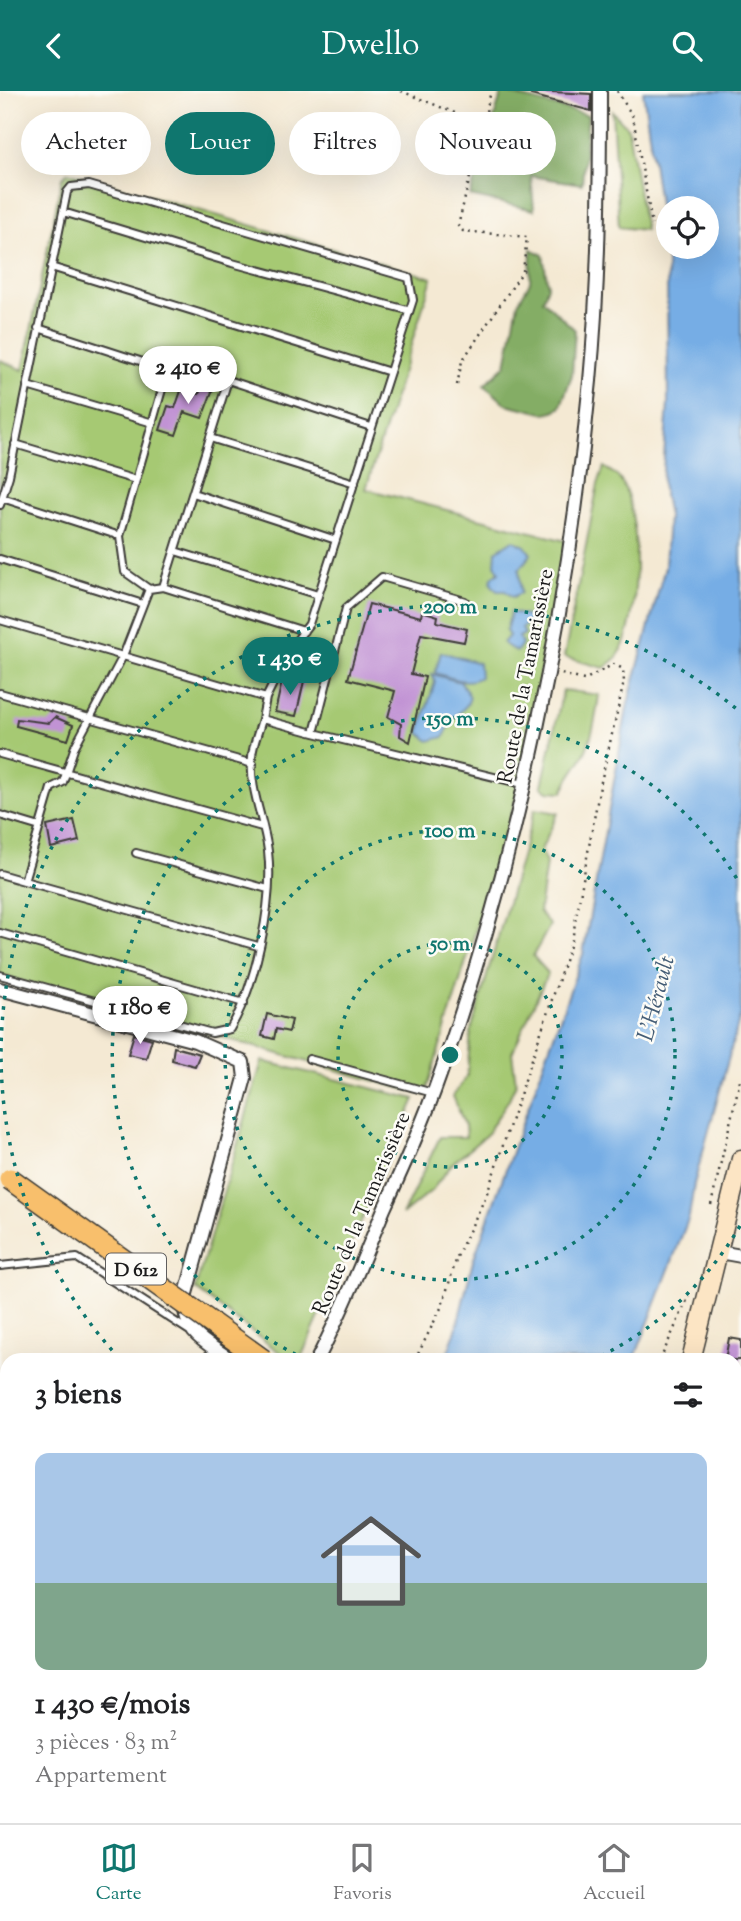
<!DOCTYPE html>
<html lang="fr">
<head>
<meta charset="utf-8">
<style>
  :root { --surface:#fff; --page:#f6f6f6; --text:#202124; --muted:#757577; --line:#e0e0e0; --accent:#0f766e }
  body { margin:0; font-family:"Sorts Mill Goudy",serif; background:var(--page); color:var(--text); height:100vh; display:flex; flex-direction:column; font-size:26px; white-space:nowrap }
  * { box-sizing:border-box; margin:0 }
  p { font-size:23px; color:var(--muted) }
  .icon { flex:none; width:38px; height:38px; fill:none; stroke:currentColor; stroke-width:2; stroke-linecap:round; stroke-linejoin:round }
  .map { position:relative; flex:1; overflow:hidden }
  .details { position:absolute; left:0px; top:1262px; width:742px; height:471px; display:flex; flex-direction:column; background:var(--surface); border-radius:21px 21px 0 0; box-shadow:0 7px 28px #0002 }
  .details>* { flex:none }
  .guide { position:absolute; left:21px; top:21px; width:700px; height:63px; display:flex; gap:14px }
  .controls { position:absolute; left:656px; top:105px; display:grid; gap:14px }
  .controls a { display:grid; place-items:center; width:63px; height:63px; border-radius:50%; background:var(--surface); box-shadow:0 7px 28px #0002; font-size:35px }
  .price { position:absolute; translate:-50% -60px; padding:0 16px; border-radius:24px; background:#fff; color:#222; font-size:23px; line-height:46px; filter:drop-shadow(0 2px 4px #0008) }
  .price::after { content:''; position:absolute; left:50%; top:42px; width:21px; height:16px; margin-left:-10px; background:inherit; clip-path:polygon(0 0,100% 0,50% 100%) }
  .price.current { background:var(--accent); color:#fff }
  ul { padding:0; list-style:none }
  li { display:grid; align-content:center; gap:14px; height:371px; padding:0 35px }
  li span { display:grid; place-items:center; height:217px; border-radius:14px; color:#555 }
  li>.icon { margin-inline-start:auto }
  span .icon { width:126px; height:126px; fill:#fffc; stroke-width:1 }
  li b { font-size:30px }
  h2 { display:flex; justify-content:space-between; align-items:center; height:84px; padding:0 35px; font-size:30px }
  .tag { padding:0 24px; border-radius:32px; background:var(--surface); box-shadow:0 7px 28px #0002; font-size:24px; line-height:63px }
  .tag.current { background:var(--accent); color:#fff }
  header { display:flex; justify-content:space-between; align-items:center; height:91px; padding:0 35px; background:var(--accent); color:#fff; font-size:32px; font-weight:600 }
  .tab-bar { display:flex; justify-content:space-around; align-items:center; height:98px; border-top:2px solid var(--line); background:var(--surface); font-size:19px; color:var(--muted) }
  .tab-bar a { display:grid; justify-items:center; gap:4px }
  .tab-bar .current { color:var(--accent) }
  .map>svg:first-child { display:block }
</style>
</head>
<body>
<header><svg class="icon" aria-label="back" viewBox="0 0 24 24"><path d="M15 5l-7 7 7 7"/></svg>Dwello<svg class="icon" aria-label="search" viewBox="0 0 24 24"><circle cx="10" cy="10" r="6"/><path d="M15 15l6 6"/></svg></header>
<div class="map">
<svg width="741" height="1732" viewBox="0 0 741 1732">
  <rect width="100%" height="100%" fill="#fdfcf7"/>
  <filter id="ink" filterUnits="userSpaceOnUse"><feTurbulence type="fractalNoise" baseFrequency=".0143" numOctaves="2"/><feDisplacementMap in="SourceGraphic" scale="14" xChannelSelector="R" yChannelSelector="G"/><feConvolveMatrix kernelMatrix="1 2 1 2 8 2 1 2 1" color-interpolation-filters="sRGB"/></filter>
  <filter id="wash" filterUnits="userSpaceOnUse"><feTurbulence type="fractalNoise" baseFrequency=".00686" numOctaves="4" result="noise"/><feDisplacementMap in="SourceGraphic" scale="28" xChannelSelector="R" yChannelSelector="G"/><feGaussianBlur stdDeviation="1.57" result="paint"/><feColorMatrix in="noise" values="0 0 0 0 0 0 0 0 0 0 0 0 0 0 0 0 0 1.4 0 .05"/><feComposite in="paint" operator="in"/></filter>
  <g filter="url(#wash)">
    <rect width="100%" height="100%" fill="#f4e9d3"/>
    <path fill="#a6c973" stroke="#617248" stroke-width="2" d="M612,20L628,37L645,139L619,136Z
      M68,81L432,187L366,398L566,450L517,704L425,1004L0,884V269L23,279L62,87Z
      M604,376C608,379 614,382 617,385C644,414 641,537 616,567C613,571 608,574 604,577L564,566L598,393Z
      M563,599L599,604C596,626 592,651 580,671C573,682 567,688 563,701L548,700L542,695Z
      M535,718L558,722L541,759L546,772L539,821L550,834L533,865L548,882L512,962L516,992L509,1008L486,1044L452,1073L432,1099L402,1124L440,1046H466L465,1035L453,1005L467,985L471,940Z
      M262,970L415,1008L300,1269H290L195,1198Z"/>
    <path fill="#84ad65" stroke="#506440" stroke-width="2" d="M502,1L588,24L582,93L531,85L534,119L470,105Z
      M531,158L543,164L548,195L543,209L575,239L572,284L560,317L547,323L506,313L484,294L506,274L518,212L530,191Z
      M741,1416V1579L735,1574V1419Z
      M735,1620L741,1624V1732H522L526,1726H735Z"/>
    <path fill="#76ade5" stroke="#496480" stroke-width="2" fill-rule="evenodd" d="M643,0H741V922L694,1093L689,1126L634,1269H445L456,1239L473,1170L583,863L628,612L665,476L668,425L662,393L668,313L667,170ZM668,117H707V156H668Z
      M513,449L525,455L531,463L519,479L521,502L513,506L505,500H497L491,493L492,486L499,481L495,473L496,460Z
      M511,521L527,525L530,530L522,537L525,543L519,546L522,553L516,561L503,552L509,545L506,540Z
      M441,561L479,572L480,586C467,595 449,586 435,582Z
      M432,583L461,591L470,606L467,614L452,629L444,646L429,650L419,641L435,591Z
      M7,1556V1726H280L267,1732H0V1559Z"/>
    <g id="blocks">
      <path fill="#c193d4" d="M532,0L591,3V20L531,4Z
        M205,286L216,290L202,327L184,321L176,344L160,339L168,315L175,317L182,297L199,303Z
        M369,513L421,526L422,520L438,525L437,531L467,538L464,551L421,543L411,583L425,586L410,651L400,645L401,633L388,626L395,600L348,588Z
        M283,586L304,590L296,625L275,621Z
        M55,626L73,634L68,649L16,635L17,628L49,632Z
        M74,729L79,750L51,757L47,735Z
        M267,923L292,929L289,941L276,938L274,948L262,945Z
        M134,943L152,948L146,967L128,963Z
        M174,956L200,963L195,975L172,969Z
        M729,1247L741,1249V1269H725Z"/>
    </g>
  </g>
  <g filter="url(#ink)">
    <use href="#blocks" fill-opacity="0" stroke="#3c3b37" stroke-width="2"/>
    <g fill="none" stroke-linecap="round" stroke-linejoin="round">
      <defs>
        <path id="lane" d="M63,121L232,172L407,219
          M51,176L390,281
          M38,237L180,283
          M220,278L228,289L163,496L149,498L125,481L120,445L163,295L180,283Z
          M228,289L371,336
          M27,295L153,332
          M210,347L355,392
          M15,353L136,389
          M193,402L336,449
          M2,407L120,445
          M0,414L9,385L67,101L71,96L89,94L409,187L413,209L309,533L290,558L266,607
          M175,460L318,504
          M0,468L143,513
          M163,496L304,540
          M465,510L382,486L346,517L314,642L523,693
          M0,529L266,607L262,628L314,642
          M0,602L253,673
          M0,663L262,736
          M0,724L40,736
          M136,762L268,798
          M0,783L24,790L51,697L63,691L75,655L123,565L149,498
          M24,790L258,855
          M0,842L244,912
          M0,884L212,942L230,938C256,894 274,811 268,760C264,728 249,698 252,665C253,653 259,640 262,628
          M309,968L433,1002
          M0,1175L77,1167L188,1239"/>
        <path id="street" d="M0,898L195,950L243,971L245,987L184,1210C185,1245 205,1250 231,1269
          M719,1161L741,1165
          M317,1269C342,1220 363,1169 384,1118C404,1074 424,1030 440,984C517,769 569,517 590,290C599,194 600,97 600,0
          M0,1542L7,1540"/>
        <path id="secondary" d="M691,1269L741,1068
          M735,1365L737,1380L735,1389
          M299,1732L311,1726
          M500,1732L504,1726"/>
        <path id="highway" d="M735,1605L741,1609"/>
      </defs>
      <use href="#lane" stroke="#3c3b37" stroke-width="10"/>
      <use href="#street" stroke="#3c3b37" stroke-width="16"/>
      <use href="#secondary" stroke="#3c3b37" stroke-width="21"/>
      <use href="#highway" stroke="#3c3b37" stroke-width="24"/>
      <path stroke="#3c3b37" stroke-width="2.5" stroke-dasharray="2 5" stroke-linecap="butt" d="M401,0L482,33
        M617,0L633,26L652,134
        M457,294L462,270L523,180L527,146L463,140L458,135L491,0
        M711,1114L741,985
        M415,1269L442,1215L458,1163L486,1105L572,849L600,695L624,591L623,578L614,573L584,589L561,583
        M660,1269L689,1205
        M735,1341L741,1346
        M735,1411L741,1408"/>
      <use href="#lane" stroke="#fff" stroke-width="6"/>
      <use href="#street" stroke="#fff" stroke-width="12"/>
      <use href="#secondary" stroke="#fce5c4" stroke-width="18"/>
      <use href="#highway" stroke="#f8bf6c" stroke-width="21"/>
      <defs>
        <path id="highway-bridge" d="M10,1088L263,1269"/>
      </defs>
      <use href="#highway-bridge" stroke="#3c3b37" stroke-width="24" stroke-linecap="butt"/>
      <use href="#highway-bridge" stroke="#f8bf6c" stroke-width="21"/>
    </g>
  </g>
  <g fill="none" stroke="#0f766e" stroke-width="3.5" stroke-dasharray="3.5 7">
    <circle cx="450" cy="964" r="112"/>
    <circle cx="450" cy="964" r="225"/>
    <path d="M740 1135A337 337 0 0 1 595 1268M305 1268A337 337 0 1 1 740 793"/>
    <path d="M119 1267A449 449 0 0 1 739 620"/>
  </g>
  <g text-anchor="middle" stroke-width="5" stroke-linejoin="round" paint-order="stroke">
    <rect fill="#fdfcf7" stroke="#605f5e" stroke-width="2" x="106" y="1162.5" width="60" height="31" rx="5"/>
    <g font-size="19" font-weight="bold" fill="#1c1c1c">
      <text x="136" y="1185">D 612</text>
    </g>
    <g font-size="21" fill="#1c1c1c" stroke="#fdfcf7">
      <text transform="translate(525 585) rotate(-79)" y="7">Route de la Tamarissière</text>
      <text transform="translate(361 1122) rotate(-67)" y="7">Route de la Tamarissière</text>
    </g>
    <g font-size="23" font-style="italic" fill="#445d76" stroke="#fdfcf7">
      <text transform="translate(655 907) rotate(-75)" y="8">L'Hérault</text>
    </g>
  </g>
  <circle cx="450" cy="964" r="10" fill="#0f766e" stroke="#fdfcf7" stroke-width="3.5"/>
  <g font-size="21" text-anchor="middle" font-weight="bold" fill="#0f766e" stroke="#fdfcf7" stroke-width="5" stroke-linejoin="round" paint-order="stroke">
    <text x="450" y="522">200 m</text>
    <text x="450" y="634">150 m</text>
    <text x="450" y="746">100 m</text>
    <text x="450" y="859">50 m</text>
  </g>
</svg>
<div class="controls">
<a><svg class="icon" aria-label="locate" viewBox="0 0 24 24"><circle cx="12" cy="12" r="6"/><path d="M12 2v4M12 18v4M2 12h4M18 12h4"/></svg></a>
</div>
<b class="price" style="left:188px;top:315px">2 410 €</b>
<b class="price current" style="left:290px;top:606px">1 430 €</b>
<b class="price" style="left:140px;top:955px">1 180 €</b>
<div class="guide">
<a class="tag">Acheter</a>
<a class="tag current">Louer</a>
<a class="tag">Filtres</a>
<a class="tag">Nouveau</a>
</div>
<section class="details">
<h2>3 biens<svg class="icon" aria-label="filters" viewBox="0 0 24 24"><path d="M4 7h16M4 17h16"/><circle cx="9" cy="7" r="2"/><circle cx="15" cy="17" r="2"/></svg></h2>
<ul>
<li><span style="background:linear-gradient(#a9c7e8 60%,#7fa58c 0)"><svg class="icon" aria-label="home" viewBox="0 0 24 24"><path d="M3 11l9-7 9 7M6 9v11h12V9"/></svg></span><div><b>1 430 €/mois</b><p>3 pièces · 83 m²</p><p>Appartement</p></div></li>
</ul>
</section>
</div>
<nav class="tab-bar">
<a class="current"><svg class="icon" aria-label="map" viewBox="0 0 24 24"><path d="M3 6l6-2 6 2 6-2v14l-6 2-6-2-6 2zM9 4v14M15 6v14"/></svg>Carte</a>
<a><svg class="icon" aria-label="saved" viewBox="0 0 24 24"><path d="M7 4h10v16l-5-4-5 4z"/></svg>Favoris</a>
<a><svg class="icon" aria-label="home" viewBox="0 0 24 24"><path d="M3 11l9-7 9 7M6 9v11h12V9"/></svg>Accueil</a>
</nav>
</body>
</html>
